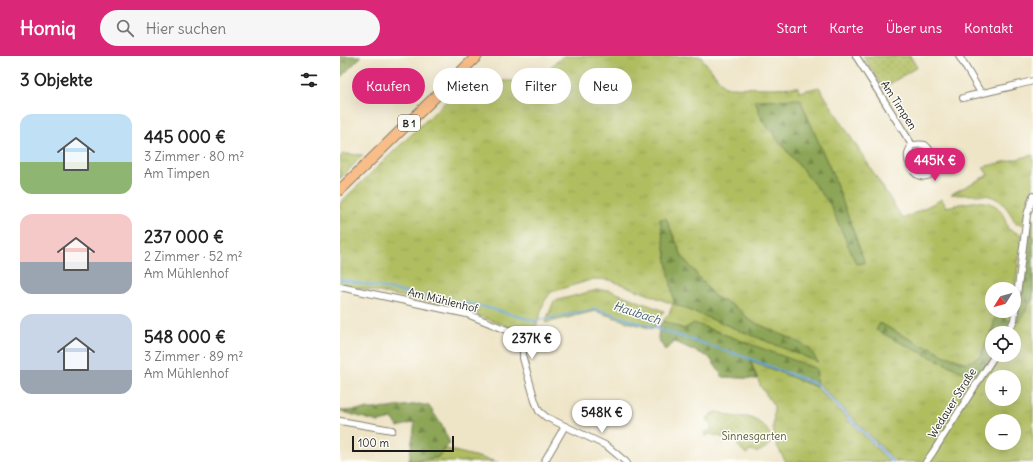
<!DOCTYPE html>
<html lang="de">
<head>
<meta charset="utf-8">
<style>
  :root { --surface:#fff; --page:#f6f6f6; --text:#222; --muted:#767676; --accent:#db2777 }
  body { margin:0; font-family:Delius,sans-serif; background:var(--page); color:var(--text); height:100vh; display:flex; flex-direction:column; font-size:15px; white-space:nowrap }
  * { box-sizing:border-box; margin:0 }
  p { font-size:13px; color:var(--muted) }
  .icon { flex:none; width:22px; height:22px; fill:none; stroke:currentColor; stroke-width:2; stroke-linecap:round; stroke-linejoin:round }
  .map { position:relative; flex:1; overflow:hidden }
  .sheet { display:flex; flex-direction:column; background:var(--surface); width:340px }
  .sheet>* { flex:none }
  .top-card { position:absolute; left:12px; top:12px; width:380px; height:36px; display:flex; gap:8px }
  .needle { width:26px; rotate:233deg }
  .controls { position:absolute; left:645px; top:226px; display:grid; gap:8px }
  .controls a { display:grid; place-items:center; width:36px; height:36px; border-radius:50%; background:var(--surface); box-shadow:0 4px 16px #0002; font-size:20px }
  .scale { position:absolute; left:12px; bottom:10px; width:102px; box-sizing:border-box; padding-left:4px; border:2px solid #1c1c1c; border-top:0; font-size:11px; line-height:14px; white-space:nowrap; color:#1c1c1c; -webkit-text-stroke:3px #fdfcf7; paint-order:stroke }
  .price { position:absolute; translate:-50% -34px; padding:0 9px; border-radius:14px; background:#fff; color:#222; font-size:13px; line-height:26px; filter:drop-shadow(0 1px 2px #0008) }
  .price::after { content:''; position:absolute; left:50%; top:24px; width:12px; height:9px; margin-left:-6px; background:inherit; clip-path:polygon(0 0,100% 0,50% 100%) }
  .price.current { background:var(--accent); color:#fff }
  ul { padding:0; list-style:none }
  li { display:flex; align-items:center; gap:12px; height:100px; padding:0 20px }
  li span { display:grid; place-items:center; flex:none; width:112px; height:80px; border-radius:12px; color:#555 }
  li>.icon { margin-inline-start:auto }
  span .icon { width:48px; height:48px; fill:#fffc; stroke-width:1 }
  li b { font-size:17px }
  h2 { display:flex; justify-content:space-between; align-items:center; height:48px; padding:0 20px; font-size:17px }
  .tag { padding:0 14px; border-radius:18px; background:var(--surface); box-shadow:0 4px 16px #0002; font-size:14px; line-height:36px }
  .tag.current { background:var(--accent); color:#fff }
  header { display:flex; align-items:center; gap:24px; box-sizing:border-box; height:56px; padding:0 20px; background:var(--accent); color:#fff }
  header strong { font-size:19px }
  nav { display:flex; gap:22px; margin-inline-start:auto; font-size:14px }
  .search { width:280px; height:36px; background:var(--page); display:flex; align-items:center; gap:10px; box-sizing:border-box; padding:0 14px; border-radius:22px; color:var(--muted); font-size:15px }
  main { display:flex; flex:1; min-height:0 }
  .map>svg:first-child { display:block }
</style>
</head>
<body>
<header>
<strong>Homiq</strong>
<div class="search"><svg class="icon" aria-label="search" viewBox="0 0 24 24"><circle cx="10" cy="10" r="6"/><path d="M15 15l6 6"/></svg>Hier suchen</div>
<nav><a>Start</a><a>Karte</a><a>Über uns</a><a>Kontakt</a></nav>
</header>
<main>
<section class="sheet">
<h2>3 Objekte<svg class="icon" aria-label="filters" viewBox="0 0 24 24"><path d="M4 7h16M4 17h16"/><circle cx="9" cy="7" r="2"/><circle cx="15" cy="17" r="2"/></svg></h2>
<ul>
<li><span style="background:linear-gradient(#bfe0f5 60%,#8fb573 0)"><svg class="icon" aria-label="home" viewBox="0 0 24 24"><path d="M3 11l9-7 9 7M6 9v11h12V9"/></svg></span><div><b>445 000 €</b><p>3 Zimmer · 80 m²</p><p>Am Timpen</p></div></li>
<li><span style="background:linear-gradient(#f6c9c9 60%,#9aa5b1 0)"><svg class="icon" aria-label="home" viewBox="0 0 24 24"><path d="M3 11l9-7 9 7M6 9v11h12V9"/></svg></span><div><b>237 000 €</b><p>2 Zimmer · 52 m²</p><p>Am Mühlenhof</p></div></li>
<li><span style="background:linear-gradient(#c9d6e8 70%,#9aa5b1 0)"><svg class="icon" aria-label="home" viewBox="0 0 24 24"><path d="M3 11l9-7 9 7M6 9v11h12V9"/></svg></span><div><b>548 000 €</b><p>3 Zimmer · 89 m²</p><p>Am Mühlenhof</p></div></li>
</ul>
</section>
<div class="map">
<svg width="693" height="406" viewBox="0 0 693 406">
  <defs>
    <pattern id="grass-tufts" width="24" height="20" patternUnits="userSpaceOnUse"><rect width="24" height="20" fill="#b0be61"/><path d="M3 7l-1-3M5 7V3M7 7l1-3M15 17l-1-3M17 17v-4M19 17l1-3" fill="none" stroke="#97a354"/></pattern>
    <pattern id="forest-firs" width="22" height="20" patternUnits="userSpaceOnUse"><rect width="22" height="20" fill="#8ca557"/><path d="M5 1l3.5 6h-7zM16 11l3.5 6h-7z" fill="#728647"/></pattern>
    <pattern id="park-dots" width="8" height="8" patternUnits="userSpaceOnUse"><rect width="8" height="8" fill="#b0be61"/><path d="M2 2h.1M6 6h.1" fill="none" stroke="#97a354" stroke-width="1.8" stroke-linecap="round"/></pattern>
  </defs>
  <rect width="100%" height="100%" fill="#fdfcf7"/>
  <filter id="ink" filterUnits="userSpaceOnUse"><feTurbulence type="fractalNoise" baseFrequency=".025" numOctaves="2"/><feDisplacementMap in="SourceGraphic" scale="8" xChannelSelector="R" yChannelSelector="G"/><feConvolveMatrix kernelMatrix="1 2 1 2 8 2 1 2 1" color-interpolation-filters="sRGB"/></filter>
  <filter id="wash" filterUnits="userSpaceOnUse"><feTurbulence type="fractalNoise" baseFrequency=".012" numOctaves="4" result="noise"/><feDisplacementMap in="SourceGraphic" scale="16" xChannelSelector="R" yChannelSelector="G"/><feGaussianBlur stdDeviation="0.9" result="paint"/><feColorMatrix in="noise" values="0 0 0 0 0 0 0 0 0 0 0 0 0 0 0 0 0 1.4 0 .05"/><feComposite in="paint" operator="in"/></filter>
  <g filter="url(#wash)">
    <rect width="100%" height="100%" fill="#eee4c6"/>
    <path fill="url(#grass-tufts)" stroke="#666d3e" fill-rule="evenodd" d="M223,0H360L385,31L432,32L458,31L459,36L479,31L563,163L602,143L606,151C622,148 649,139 661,155C664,160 666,167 668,173L682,179L674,242V233H652V255H672V262L677,265L691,161H693V406H556L477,326L406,297L323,265L329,258L333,248L270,224L254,223L211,236L204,246L197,268L190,279L121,253L0,228V147L121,31L134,16L156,25H179L201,20ZM652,277H674V299H652ZM652,321H674V343H652ZM652,365H674V387H652Z
      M3,98L23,99L0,123V101Z
      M693,99V132L685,156L683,169L676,168C669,154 661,140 643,139C632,138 622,140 611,138L648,119L643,111Z
      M257,234H269L324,255L317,265L313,273L288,266L255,255L205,267L214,245Z
      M410,304L476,331L550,406H446L437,390L433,373L434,350L421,331Z
      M106,393L158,406H69V405L97,402Z"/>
    <path fill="url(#forest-firs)" stroke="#54603a" d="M0,0H21V1L0,22Z
      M460,43L495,124L525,207L516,208L490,148L422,64L415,44Z
      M691,161H693V241L680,265H677Z
      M326,162L342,200L374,240L397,252L411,265L448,281L469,292L478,306L334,248L320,163Z
      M657,257L671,265L666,277H652V299L637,323C603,306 569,292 536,274L540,267L549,272L581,289L593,292L603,299L627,307L641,300L645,288L652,274Z
      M323,265L344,273L354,267L477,313L476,331L410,304L417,323L383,321L369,301L335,286L325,294L318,283L319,270Z
      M79,348L89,350L101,368L110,387L97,402L69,405L75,366L58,371L53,363L38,366L0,355L48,352Z"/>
    <path fill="url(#park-dots)" stroke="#666d3e" d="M523,0H570L577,11L543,32Z
      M378,356C384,357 389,360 396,361C401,361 407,360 411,362C419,365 436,377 429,388C427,392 421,394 417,397L412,394L406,398L397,389L400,386L370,378L366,380L364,377L372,373C366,363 365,359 378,356Z"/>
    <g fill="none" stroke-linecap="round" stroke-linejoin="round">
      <path stroke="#6aaadd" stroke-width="2" d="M0,223L82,240L137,249L195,265L256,253L405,301L476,328L553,406"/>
    </g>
  </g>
  <g filter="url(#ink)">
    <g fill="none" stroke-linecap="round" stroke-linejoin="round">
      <defs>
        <path id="street" d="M516,0L572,89
          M619,0L641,37
          M623,42C646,36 670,31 693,25
          M572,89C576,89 581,88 585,89C588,91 589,93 591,96C593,98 595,101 596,104C601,116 584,126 575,117C573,115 571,111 570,109C566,102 568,95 572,89Z
          M0,231L127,258L189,283L183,294V302L195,345L199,355L206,361L267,390L286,406
          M668,277L674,264L687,159L693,140
          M0,365L52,374
          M204,406L225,370
          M586,406L593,396L655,299"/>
        <path id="primary" d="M0,134L137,0"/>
      </defs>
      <use href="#street" stroke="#858071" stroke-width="8"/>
      <use href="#primary" stroke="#858071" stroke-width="12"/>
      <use href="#street" stroke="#fff" stroke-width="6"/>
      <use href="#primary" stroke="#f8bd88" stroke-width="10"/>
    </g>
  </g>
  <g text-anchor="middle" stroke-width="3" stroke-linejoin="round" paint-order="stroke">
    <rect fill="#fdfcf7" stroke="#605f5e" stroke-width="1" x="58" y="59" width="22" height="16" rx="3"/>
    <g font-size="10" font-weight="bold" fill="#1c1c1c">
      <text x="69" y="71">B 1</text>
    </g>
    <g font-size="11" fill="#1c1c1c" stroke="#fdfcf7">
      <text transform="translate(559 49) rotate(57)" y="4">Am Timpen</text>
      <text transform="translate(103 244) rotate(14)" y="4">Am Mühlenhof</text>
      <text transform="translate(612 347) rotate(-58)" y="4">Wedauer Straße</text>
    </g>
    <g font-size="11" fill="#575d38" stroke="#fdfcf7">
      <text x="414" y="384">Sinnesgarten</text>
    </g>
    <g font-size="12" font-style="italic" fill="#3f5c73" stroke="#fdfcf7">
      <text transform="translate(297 257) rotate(18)" y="4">Haubach</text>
    </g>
  </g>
</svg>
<div class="controls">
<a><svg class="needle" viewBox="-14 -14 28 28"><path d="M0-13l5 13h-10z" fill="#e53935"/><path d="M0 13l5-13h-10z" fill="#767676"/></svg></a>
<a><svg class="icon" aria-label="locate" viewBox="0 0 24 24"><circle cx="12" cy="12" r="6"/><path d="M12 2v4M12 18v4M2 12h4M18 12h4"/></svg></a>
<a>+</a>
<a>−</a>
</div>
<div class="scale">100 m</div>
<b class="price current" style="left:595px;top:126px">445K €</b>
<b class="price" style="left:192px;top:304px">237K €</b>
<b class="price" style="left:262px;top:378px">548K €</b>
<div class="top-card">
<a class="tag current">Kaufen</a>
<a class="tag">Mieten</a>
<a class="tag">Filter</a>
<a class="tag">Neu</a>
</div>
</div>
</main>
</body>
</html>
